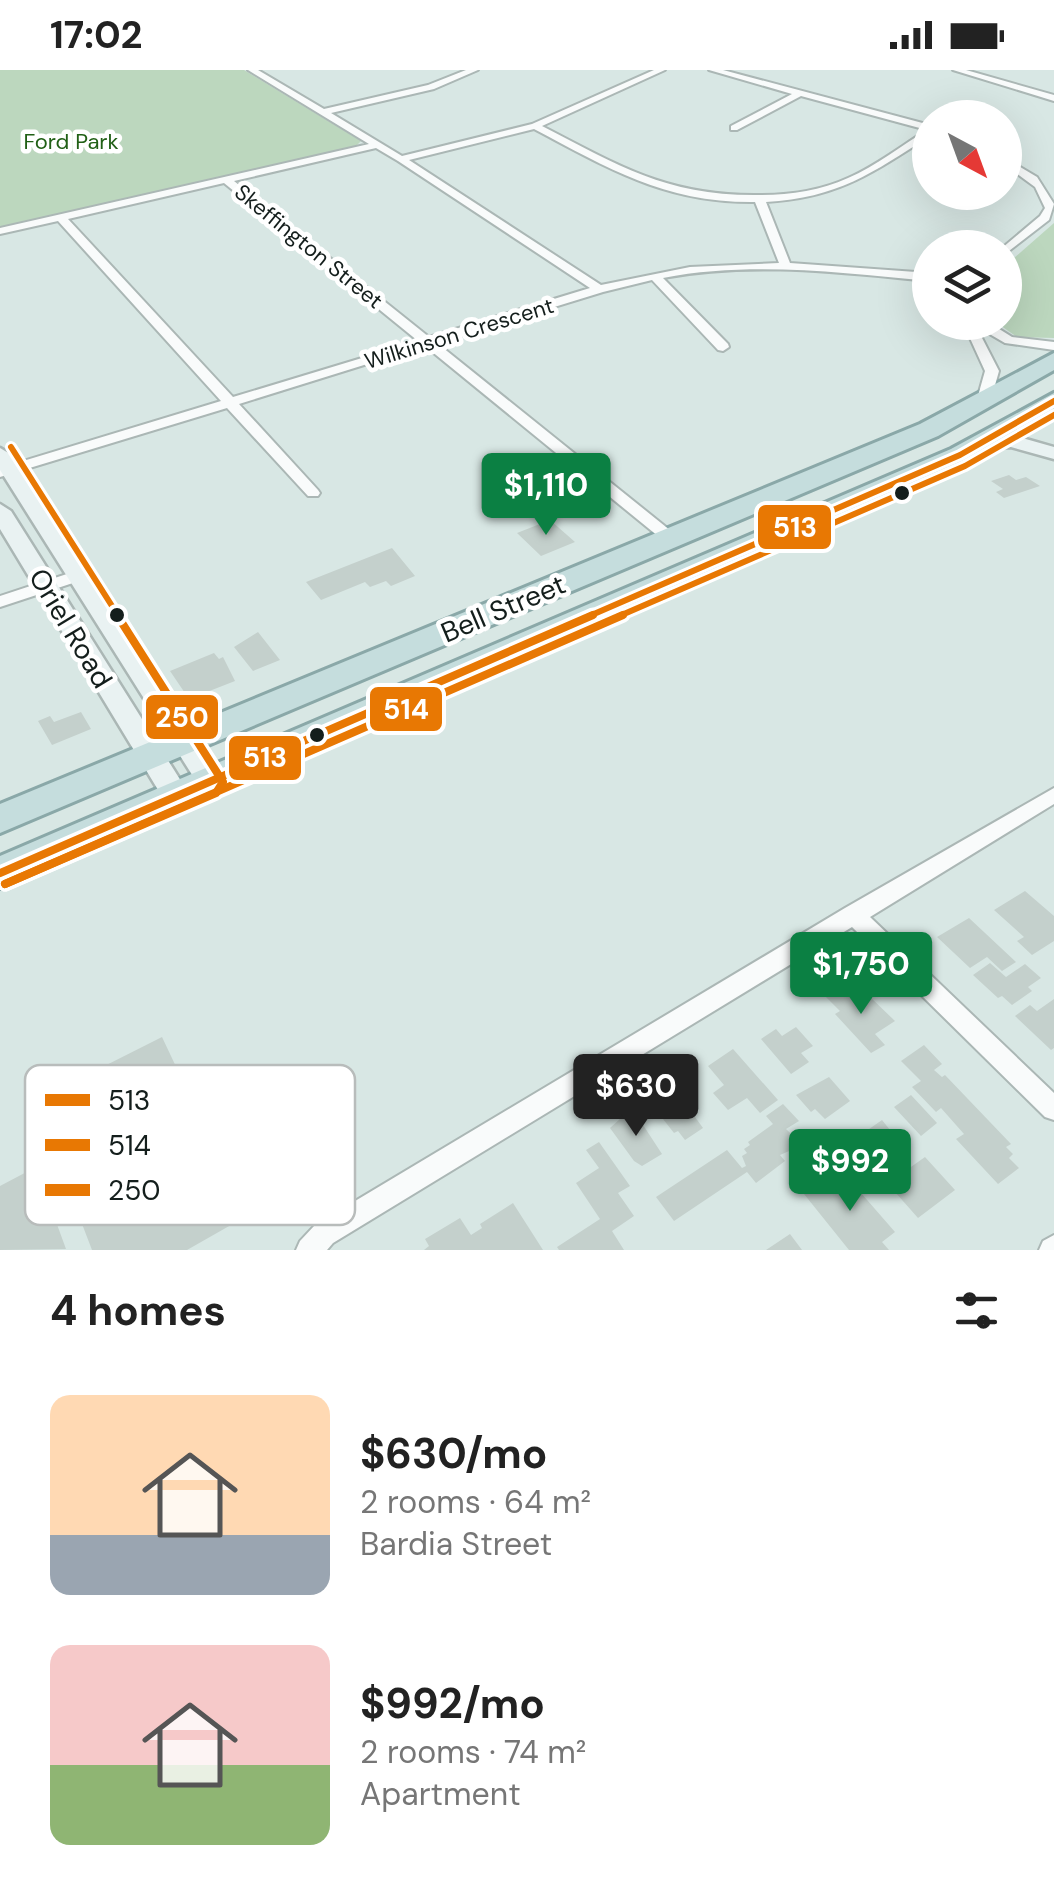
<!DOCTYPE html>
<html lang="en">
<head>
<meta charset="utf-8">
<style>
  :root { --surface:#fff; --page:#f6f6f6; --text:#222; --muted:#767676; --accent:#0b8043 }
  body { margin:0; font-family:"DM Sans",sans-serif; background:var(--page); color:var(--text); height:100vh; display:flex; flex-direction:column; font-size:38px; white-space:nowrap }
  * { box-sizing:border-box; margin:0 }
  p { font-size:32px; color:var(--muted) }
  .icon { flex:none; width:55px; height:55px; fill:none; stroke:currentColor; stroke-width:2; stroke-linecap:round; stroke-linejoin:round }
  .map { position:relative; height:1180px; overflow:hidden }
  .sheet { display:flex; flex-direction:column; background:var(--surface); flex:1 }
  .sheet>* { flex:none }
  .needle { width:65px; rotate:139deg }
  .controls { position:absolute; left:912px; top:30px; display:grid; gap:20px }
  .controls a { display:grid; place-items:center; width:110px; height:110px; border-radius:50%; background:var(--surface); box-shadow:0 10px 40px #0002; font-size:50px }
  .price { position:absolute; translate:-50% -85px; padding:0 22px; border-radius:10px; background:var(--accent); color:#fff; font-size:32px; line-height:65px; filter:drop-shadow(0 2px 5px #0008) }
  .price::after { content:''; position:absolute; left:50%; top:60px; width:30px; height:22px; margin-left:-15px; background:inherit; clip-path:polygon(0 0,100% 0,50% 100%) }
  .price.active { background:#222; color:#fff }
  ul { padding:0; list-style:none }
  li { display:flex; align-items:center; gap:30px; height:250px; padding:0 50px }
  li span { display:grid; place-items:center; flex:none; width:280px; height:200px; border-radius:20px; color:#555 }
  li>.icon { margin-inline-start:auto }
  span .icon { width:120px; height:120px; fill:#fffc; stroke-width:1 }
  li b { font-size:42px }
  h2 { display:flex; justify-content:space-between; align-items:center; height:120px; padding:0 50px; font-size:42px }
  .status { display:flex; justify-content:space-between; align-items:center; height:70px; padding:0 50px; background:var(--surface); direction:ltr }
  .status svg { height:28px; fill:currentColor }
  .map>svg:first-child { display:block }
</style>
</head>
<body>
<div class="status"><b>17:02</b><svg viewBox="0 0 49 12"><path d="M0 12V9h3v3zM5 12V6h3v6zM10 12V3h3v9zM15 12V0h3v12zM26 1h20v11H26zM47 4h2v5h-2z"/></svg></div>
<div class="map">
<svg width="1054" height="1180" viewBox="0 0 1054 1180">
  <rect width="100%" height="100%" fill="#d8e7e4"/>
  <path fill="#bcd7be" d="M0,0H244L361,71L354,78L0,159Z
    M1054,153V268L1017,267L997,253L1005,252V196Z"/>
  <path fill="#c4d0cc" d="M1009,405L1016,410L1026,407L1040,416L1004,428L996,422L1003,419L991,411Z
    M550,450L575,472L541,486L517,463Z
    M392,478L415,506L391,516L386,511L370,517L365,512L321,530L306,512Z
    M258,562L280,590L253,601L234,577Z
    M214,583L219,589L223,587L235,611L189,629L170,601Z
    M81,642L91,659L52,675L38,651L50,646L54,652Z
    M1025,821L1054,846V871L1032,885L1017,871L1024,867L994,840Z
    M969,848L1016,892L1002,901L987,887L970,898L937,867Z
    M990,893L1006,907L1025,894L1041,908L1028,917L1032,921L1012,935L1002,926L998,928L973,905Z
    M842,916L857,931L867,924L895,951L875,964L885,975L871,983L835,944L840,941L825,926Z
    M1054,929V978L1051,980L1015,946L1030,935L1037,941Z
    M796,957L813,976L801,983L809,992L791,1004L761,969L776,959L782,966Z
    M162,967L196,1039L227,1022L253,1072L218,1091L245,1147L187,1180H92L35,1031Z
    M924,975L942,994L934,1000L942,1007L945,1005L1011,1074L1006,1077L1013,1084L1009,1088L1019,1098L998,1114L956,1069L964,1064L941,1038L936,1042L912,1017L921,1011L901,991Z
    M733,979L778,1030L760,1043L747,1028L728,1040L713,1023L724,1015L708,996Z
    M829,1007L850,1031L825,1049L815,1039L811,1042L796,1025Z
    M674,1018L703,1058L685,1070L678,1061L674,1063L648,1030Z
    M911,1025L937,1053L921,1066L894,1037Z
    M783,1034L799,1051L786,1059L803,1075L780,1085L785,1091L756,1113L747,1102L674,1151L656,1127L727,1080L742,1098L746,1096L742,1086L747,1083L744,1079L750,1075L748,1072L773,1054L766,1046Z
    M632,1038L662,1084L642,1096L634,1091L610,1058Z
    M882,1050L894,1065L873,1079L880,1086L855,1103L841,1086L866,1069L862,1064Z
    M599,1072L630,1116L618,1123L634,1146L612,1161L624,1180H559L557,1177L600,1149L576,1113L599,1098L586,1080Z
    M925,1087L955,1120L918,1148L880,1105L894,1095L901,1104Z
    M36,1097L66,1179L0,1180V1116Z
    M841,1100L895,1162L882,1172L889,1180H849L804,1124Z
    M513,1133L543,1180H424L429,1176L425,1169L460,1148L471,1165L482,1158L480,1154Z
    M790,1164L802,1180H766Z"/>
  <g fill="none" stroke-linecap="round" stroke-linejoin="round">
    <defs>
      <path id="street" d="M248,0H258L324,39L428,15L466,0H478L434,19L331,43L402,86L532,54L654,0H665L542,56C620,96 667,126 758,125C789,125 820,121 848,108C876,96 901,76 927,60L801,26L737,60H731V56L792,24L709,0H723L930,55V66C872,103 838,128 766,132L790,193L930,203V211C841,203 752,191 663,208L728,274L729,277L723,281L718,280L652,210L603,222L437,273L676,465L678,468L676,471H664L425,276L239,334L318,420L320,423L318,426H308L227,338L0,407V398L221,331L58,151L0,164V158L369,74ZM534,59C610,99 665,133 755,132L779,193L690,197L601,215L409,90ZM376,78L398,91L590,218L429,267L234,111ZM224,113L418,271L233,327L68,149Z
        M953,0H966L1054,25V31Z
        M1005,88L1037,107L1054,134L1049,150L1005,184V178H1002L1040,146L1045,138L1035,117L1005,95Z
        M968,252H988L1012,267L1054,272V280L1005,273L981,259V266L999,301L990,333L988,336H978L976,333L985,301L969,266Z
        M76,501L84,506L82,510L0,537V526Z
        M1054,718V734L870,847L1054,1023V1050L1045,1047L852,857L333,1173L327,1180H296L300,1171L315,1155L845,838Z
        M1054,1165V1180H1039L1043,1171Z"/>
      <path id="secondary" d="M1012,365L1054,377V389L1011,377L985,378L975,372L985,366Z
        M0,378L10,384L221,705L225,712L221,719H201L0,400Z
        M0,434L11,441L186,719L190,726L186,733L176,736L166,733L0,459Z"/>
      <path id="highway" d="M1054,283V300L938,366L0,763V734L920,354Z
        M1054,323V342L969,391L0,818V786L951,379Z"/>
    </defs>
    <use href="#street" stroke="#abb7b5" stroke-width="4"/>
    <use href="#secondary" stroke="#abb7b5" stroke-width="5"/>
    <use href="#highway" stroke="#8aa8a8" stroke-width="6"/>
    <use href="#street" fill="#f9fbfb" fill-rule="evenodd"/>
    <use href="#secondary" fill="#e9f2f2" fill-rule="evenodd"/>
    <use href="#highway" fill="#c5dddd" fill-rule="evenodd"/>
    <defs>
      <path id="bus-1-far1" d="M587,547L960,385L1054,331"/>
      <path id="bus-1" d="M0,803L593,545"/>
      <path id="bus-2-far1" d="M617,547L965,396L1054,345"/>
      <path id="bus-2" d="M5,814L623,545"/>
      <path id="bus-3-far1" d="M11,377L119,547"/>
      <path id="bus-3" d="M5,814L216,723L223,712L117,545"/>
    </defs>
    <use href="#bus-1-far1" stroke="#fff" stroke-width="12"/>
    <use href="#bus-1" stroke="#fff" stroke-width="15"/>
    <use href="#bus-2-far1" stroke="#fff" stroke-width="12"/>
    <use href="#bus-2" stroke="#fff" stroke-width="15"/>
    <use href="#bus-3-far1" stroke="#fff" stroke-width="12"/>
    <use href="#bus-3" stroke="#fff" stroke-width="15"/>
    <use href="#bus-1-far1" stroke="#e87803" stroke-width="6"/>
    <use href="#bus-1" stroke="#e87803" stroke-width="8"/>
    <use href="#bus-2-far1" stroke="#e87803" stroke-width="6"/>
    <use href="#bus-2" stroke="#e87803" stroke-width="8"/>
    <use href="#bus-3-far1" stroke="#e87803" stroke-width="6"/>
    <use href="#bus-3" stroke="#e87803" stroke-width="8"/>
  </g>
  <g fill="#141e1c" stroke="#fff" stroke-width="4">
    <circle cx="902" cy="423" r="9"/>
    <circle cx="117" cy="545" r="9"/>
    <circle cx="317" cy="665" r="9"/>
  </g>
  <g text-anchor="middle" stroke-width="9" stroke-linejoin="round" paint-order="stroke">
    <g font-size="22" fill="#216016" stroke="#fff">
      <text x="71" y="79">Ford Park</text>
    </g>
    <g font-size="22" fill="#141e1c" stroke="#fff">
      <text transform="translate(309 176) rotate(39)" y="8">Skeffington Street</text>
      <text transform="translate(459 263) rotate(-17)" y="8">Wilkinson Crescent</text>
    </g>
    <g font-size="28" fill="#141e1c" stroke="#fff">
      <text transform="translate(503 538) rotate(-23)" y="10">Bell Street</text>
      <text transform="translate(71 558) rotate(59)" y="10">Oriel Road</text>
    </g>
  </g>
  <rect x="25" y="995" width="330" height="160" rx="15" fill="#fff" stroke="#b8bcbb" stroke-width="2.5"/>
  <rect x="45" y="1024" width="45" height="12" fill="#e87803"/>
  <rect x="45" y="1069" width="45" height="12" fill="#e87803"/>
  <rect x="45" y="1114" width="45" height="12" fill="#e87803"/>
  <g font-size="28" fill="#141e1c">
    <text x="108" y="1040">513</text>
    <text x="108" y="1085">514</text>
    <text x="108" y="1130">250</text>
  </g>
  <g stroke="#fff" stroke-width="4">
    <rect x="756" y="433" width="77" height="48" rx="10" fill="#e87803"/>
    <rect x="368" y="615" width="76" height="48" rx="10" fill="#e87803"/>
    <rect x="144" y="623" width="76" height="48" rx="10" fill="#e87803"/>
    <rect x="227" y="664" width="76" height="48" rx="10" fill="#e87803"/>
  </g>
  <g font-size="28" text-anchor="middle" font-weight="bold" fill="#fff">
    <text x="795" y="467">513</text>
    <text x="406" y="649">514</text>
    <text x="182" y="657">250</text>
    <text x="265" y="697">513</text>
  </g>
</svg>
<div class="controls">
<a><svg class="needle" viewBox="-14 -14 28 28"><path d="M0-13l5 13h-10z" fill="#e53935"/><path d="M0 13l5-13h-10z" fill="#767676"/></svg></a>
<a><svg class="icon" aria-label="layers" viewBox="0 0 24 24"><path d="M12 4l9 5-9 5-9-5zM3 14l9 5 9-5"/></svg></a>
</div>
<b class="price" style="left:546px;top:468px">$1,110</b>
<b class="price" style="left:861px;top:947px">$1,750</b>
<b class="price active" style="left:636px;top:1069px">$630</b>
<b class="price" style="left:850px;top:1144px">$992</b>
</div>
<section class="sheet">
<h2>4 homes<svg class="icon" aria-label="filters" viewBox="0 0 24 24"><path d="M4 7h16M4 17h16"/><circle cx="9" cy="7" r="2"/><circle cx="15" cy="17" r="2"/></svg></h2>
<ul>
<li><span style="background:linear-gradient(#ffd9b3 70%,#9aa5b1 0)"><svg class="icon" aria-label="home" viewBox="0 0 24 24"><path d="M3 11l9-7 9 7M6 9v11h12V9"/></svg></span><div><b>$630/mo</b><p>2 rooms · 64 m²</p><p>Bardia Street</p></div></li>
<li><span style="background:linear-gradient(#f6c9c9 60%,#8fb573 0)"><svg class="icon" aria-label="home" viewBox="0 0 24 24"><path d="M3 11l9-7 9 7M6 9v11h12V9"/></svg></span><div><b>$992/mo</b><p>2 rooms · 74 m²</p><p>Apartment</p></div></li>
</ul>
</section>
</body>
</html>
